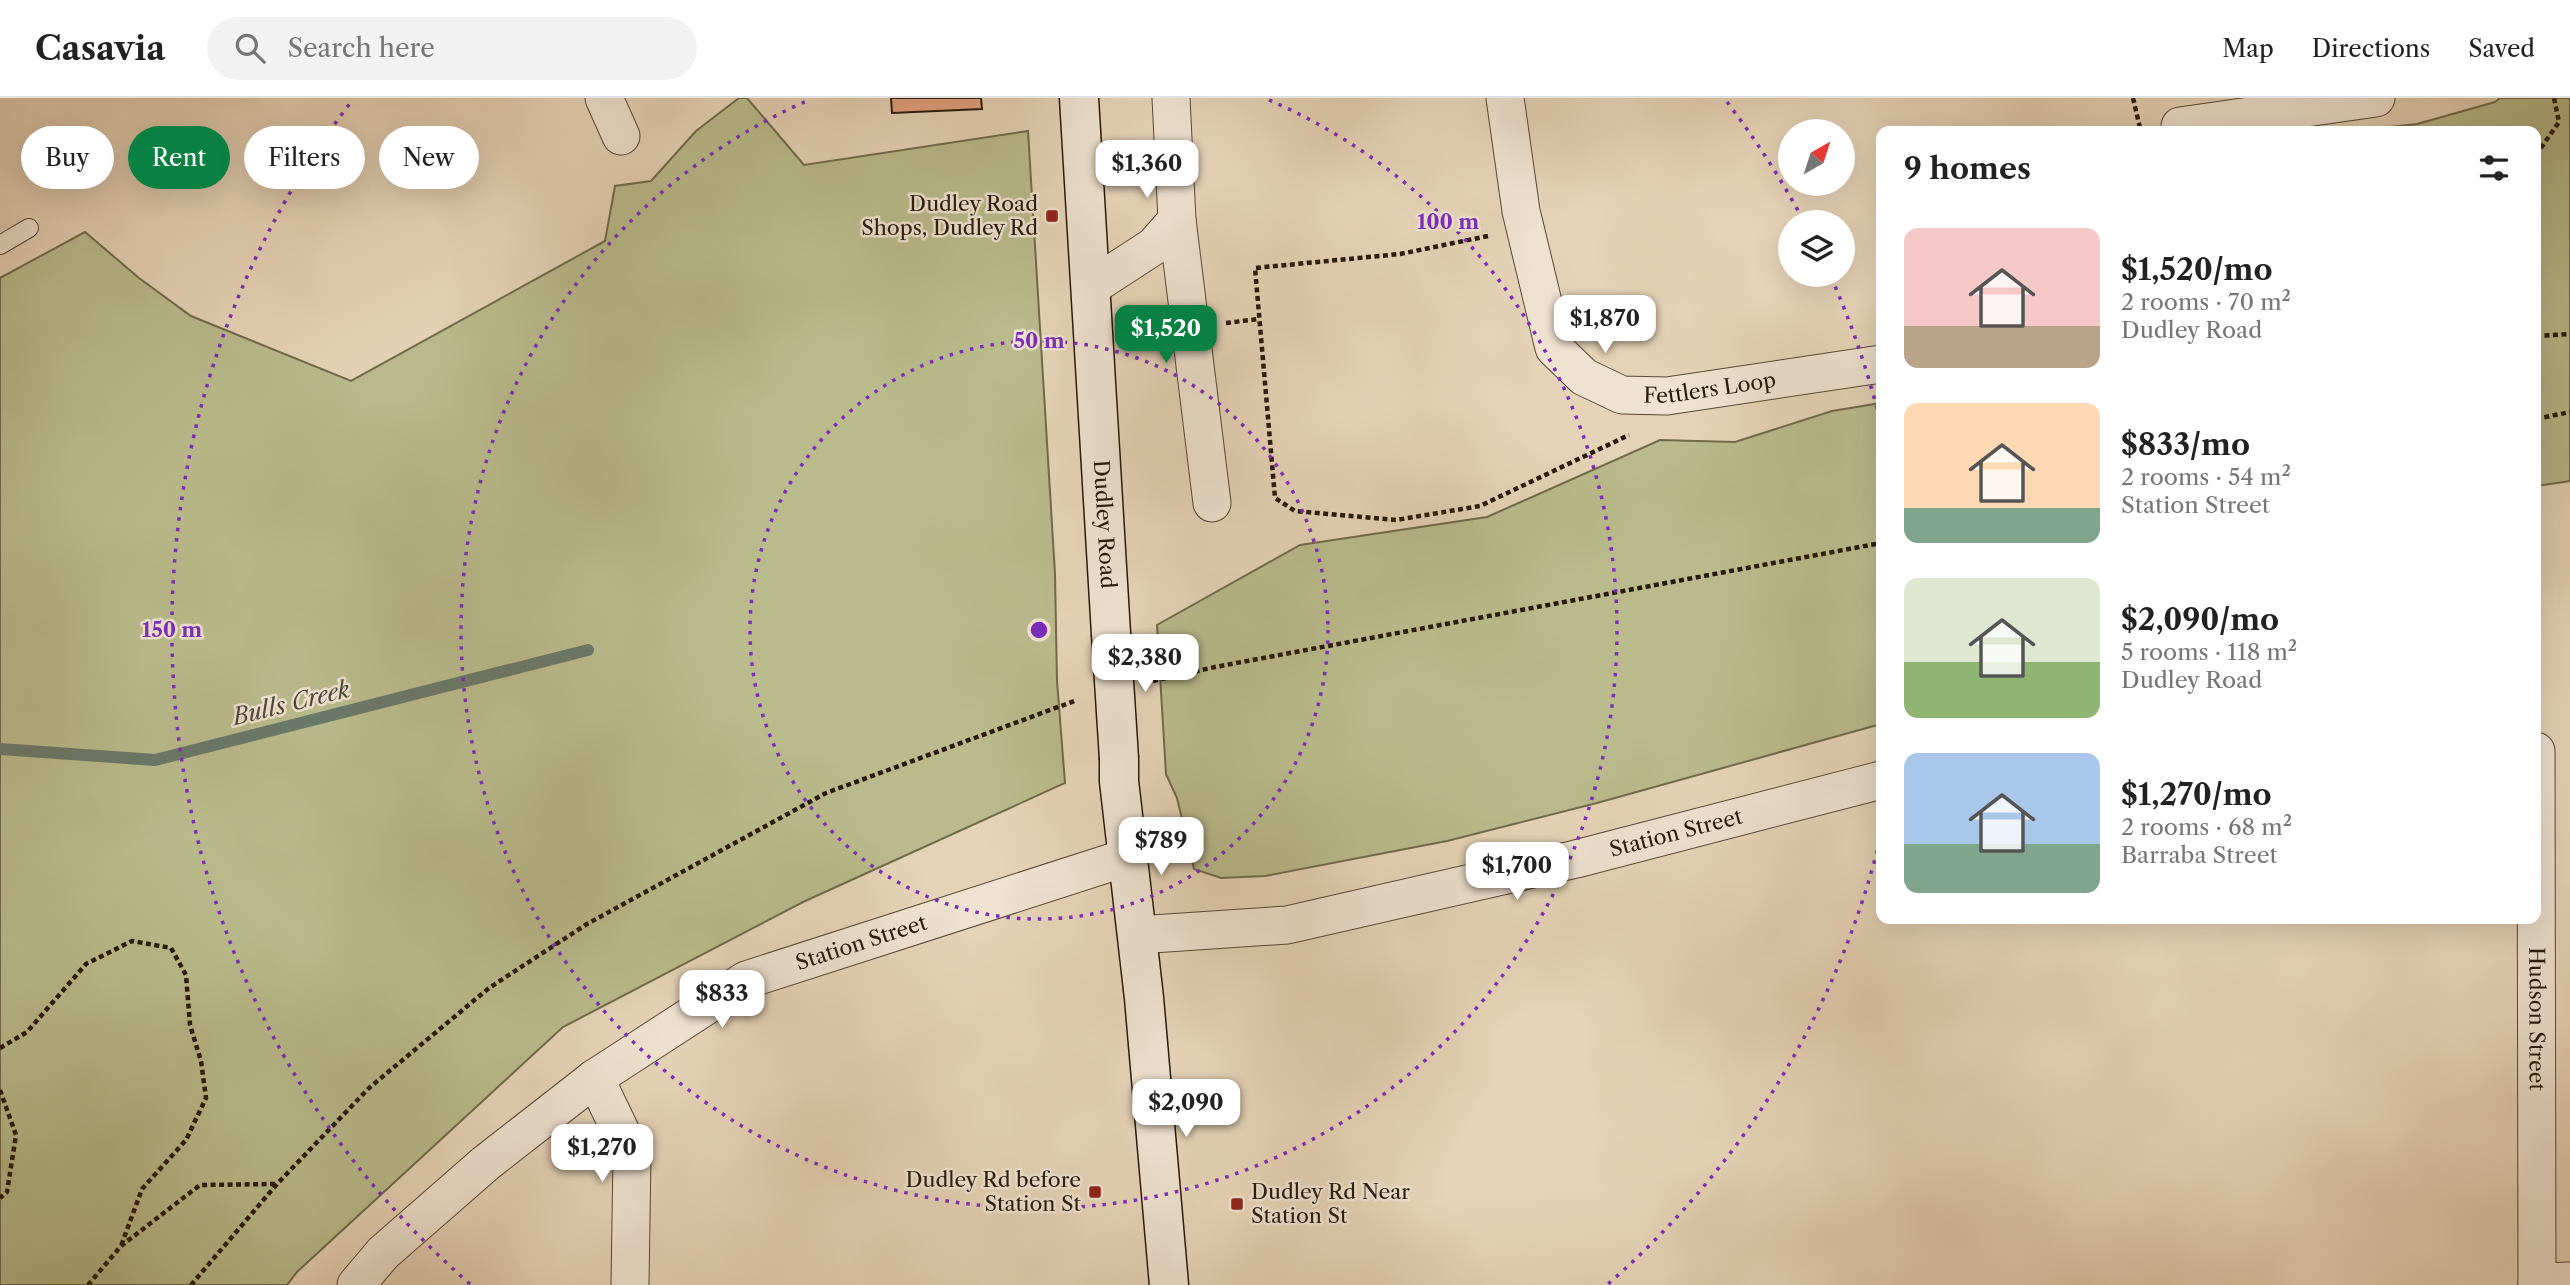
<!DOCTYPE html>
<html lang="en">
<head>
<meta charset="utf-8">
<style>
  :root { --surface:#fff; --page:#f2f2f2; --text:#222; --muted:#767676; --line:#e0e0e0; --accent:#0b8043 }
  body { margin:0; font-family:"Libre Caslon Text",serif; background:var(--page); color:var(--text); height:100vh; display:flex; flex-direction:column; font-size:26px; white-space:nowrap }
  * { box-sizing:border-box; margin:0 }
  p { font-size:23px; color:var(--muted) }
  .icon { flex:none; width:38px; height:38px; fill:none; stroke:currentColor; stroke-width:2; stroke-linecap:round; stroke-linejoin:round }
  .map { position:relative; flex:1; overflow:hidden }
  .side { position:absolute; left:1876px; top:28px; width:665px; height:798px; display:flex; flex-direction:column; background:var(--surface); border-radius:14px; box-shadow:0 7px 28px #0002 }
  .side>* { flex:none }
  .top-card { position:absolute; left:21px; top:28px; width:665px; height:63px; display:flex; gap:14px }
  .needle { width:46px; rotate:39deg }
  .controls { position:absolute; left:1778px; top:21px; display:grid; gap:14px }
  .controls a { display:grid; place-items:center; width:77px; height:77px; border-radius:50%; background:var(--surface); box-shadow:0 7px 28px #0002; font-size:35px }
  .price { position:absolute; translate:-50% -60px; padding:0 16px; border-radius:14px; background:#fff; color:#222; font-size:23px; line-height:46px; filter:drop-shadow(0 2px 4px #0008) }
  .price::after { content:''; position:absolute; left:50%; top:42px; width:21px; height:16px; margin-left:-10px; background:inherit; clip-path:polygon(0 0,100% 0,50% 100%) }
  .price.current { background:var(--accent); color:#fff }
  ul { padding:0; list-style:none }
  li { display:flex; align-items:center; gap:21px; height:175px; padding:0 28px }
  li span { display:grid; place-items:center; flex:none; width:196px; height:140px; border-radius:14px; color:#555 }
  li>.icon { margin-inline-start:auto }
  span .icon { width:84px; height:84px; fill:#fffc; stroke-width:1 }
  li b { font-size:30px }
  h2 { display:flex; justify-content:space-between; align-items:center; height:84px; padding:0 28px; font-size:30px }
  .pill { padding:0 24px; border-radius:32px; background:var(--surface); box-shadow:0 7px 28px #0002; font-size:24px; line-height:63px }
  .pill.current { background:var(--accent); color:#fff }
  header { display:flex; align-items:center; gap:42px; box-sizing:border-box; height:98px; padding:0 35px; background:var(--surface); border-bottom:2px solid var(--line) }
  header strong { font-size:33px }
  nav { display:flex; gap:38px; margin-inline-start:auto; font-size:24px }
  .search { width:490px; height:63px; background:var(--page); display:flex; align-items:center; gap:18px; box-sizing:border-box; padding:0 24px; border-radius:38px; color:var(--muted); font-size:26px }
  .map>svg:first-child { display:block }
</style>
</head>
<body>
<header>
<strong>Casavia</strong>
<div class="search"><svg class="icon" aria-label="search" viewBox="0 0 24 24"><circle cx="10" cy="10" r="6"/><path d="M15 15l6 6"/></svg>Search here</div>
<nav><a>Map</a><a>Directions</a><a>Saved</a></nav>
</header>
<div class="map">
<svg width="2570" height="1187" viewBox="0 0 2570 1187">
  <rect width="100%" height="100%" fill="#e6d3b7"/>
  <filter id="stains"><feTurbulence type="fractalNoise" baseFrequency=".00286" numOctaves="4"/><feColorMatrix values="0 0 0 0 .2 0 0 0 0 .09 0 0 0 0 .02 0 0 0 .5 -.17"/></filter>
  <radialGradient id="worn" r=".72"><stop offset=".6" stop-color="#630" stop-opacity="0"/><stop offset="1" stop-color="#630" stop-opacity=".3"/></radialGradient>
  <path fill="#b9bb8c" stroke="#706a4c" stroke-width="2" d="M739,0H747L804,67L1028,33L1055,476L1057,583L1065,685L803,804L563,929L297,1174L287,1187H0V180L85,134L139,180L191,218L351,283L605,143L615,88L651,83L696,33Z
    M2500,0H2570V383L2536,388V33H2354L2417,26L2495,4Z
    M1881,305V626L1597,705L1447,743L1265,778L1221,780L1194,771L1177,700L1166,676L1157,527L1300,447L1487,419L1660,342L1735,344L1832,313Z"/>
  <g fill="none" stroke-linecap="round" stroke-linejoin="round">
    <path stroke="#6a796a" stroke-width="12" d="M0,651L155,662L588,552"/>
  </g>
  <path fill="#e0a07e" stroke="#27190b" stroke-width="2" d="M891,0H981L982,11L892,15Z"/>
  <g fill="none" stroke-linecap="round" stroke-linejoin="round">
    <defs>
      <path id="lane" d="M0,147L29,130"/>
      <g id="street">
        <path d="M604,0L621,38"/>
        <path id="s1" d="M1505,0L1521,113L1554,250L1584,279L1622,297L1667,298L1881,266"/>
        <path d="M2180,28L2376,0"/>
        <path d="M1177,122L1212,405"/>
        <path d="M1091,189L1154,148L1177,122L1171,0"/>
        <path id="s2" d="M2536,653L2537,1187"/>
        <path id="s3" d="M1137,837L1287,827L1576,761L1881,682"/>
        <path d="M595,980L632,1057L630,1187"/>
        <path d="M2537,1184L2570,1183"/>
        <path id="s4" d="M356,1187L383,1155L486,1065L595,980L746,882L1128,759"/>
      </g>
      <g id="secondary">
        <path id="s5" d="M1079,0L1111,536"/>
        <path d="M1119,661V683L1144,900L1169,1187"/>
      </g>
    </defs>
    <use href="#lane" stroke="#574836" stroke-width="20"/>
    <use href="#street" stroke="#574836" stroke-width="39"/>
    <use href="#secondary" stroke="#27190b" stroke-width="41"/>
    <path stroke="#27190b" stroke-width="4.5" stroke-dasharray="5 3.5" stroke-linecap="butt" d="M2133,0L2140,30
      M2536,57L2559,24L2554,0
      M1488,138L1400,156L1255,170L1275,400L1295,413L1396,422L1480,408L1629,337
      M1226,225L1259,221
      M2536,238L2570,236
      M2536,321L2570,314
      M1153,583L1215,569L1881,445
      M0,950L27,934L86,866L132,843L171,850L186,877L190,927L201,963L206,1000L186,1042L142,1091L121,1148
      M0,992L16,1037L7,1094L0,1100
      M88,1187L121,1148L200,1087L276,1086
      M191,1187L277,1086L369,990L489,890L587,826L826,695L1077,602"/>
    <use href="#lane" stroke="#efe2d0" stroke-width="18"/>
    <use href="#street" stroke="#efe2d0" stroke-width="37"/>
    <use href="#secondary" stroke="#efe2d0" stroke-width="38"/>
    <defs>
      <path id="secondary-bridge" d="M1111,536L1119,661"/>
    </defs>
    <use href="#secondary-bridge" stroke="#27190b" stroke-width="41" stroke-linecap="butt"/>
    <use href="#secondary-bridge" stroke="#efe2d0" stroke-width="38"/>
  </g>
  <g fill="none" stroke="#7b2cbf" stroke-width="3.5" stroke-dasharray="3.5 7">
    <circle cx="1039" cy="532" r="289"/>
    <path d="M1269 2A578 578 0 1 1 809 2"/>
    <path d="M1880 742A867 867 0 0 1 1608 1186M470 1186A867 867 0 0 1 351 4M1727 4A867 867 0 0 1 1801 118M1831 179A867 867 0 0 1 1880 322"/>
  </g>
  <g fill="#8f2418" stroke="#efe2d0" stroke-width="2.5">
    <rect x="1045" y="111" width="14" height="14" rx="3.5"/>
    <rect x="1088" y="1087" width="14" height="14" rx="3.5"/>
    <rect x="1230" y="1099" width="14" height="14" rx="3.5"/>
  </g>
  <g text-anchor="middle" stroke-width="5" stroke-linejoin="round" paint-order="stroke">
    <g font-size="21" fill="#27190b" stroke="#efe2d0" text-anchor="end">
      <text x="1038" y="113">Dudley Road<tspan x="1038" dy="24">Shops, Dudley Rd</tspan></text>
      <text x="1081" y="1089">Dudley Rd before<tspan x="1081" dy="24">Station St</tspan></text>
      <text x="1251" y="1101" text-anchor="start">Dudley Rd Near<tspan x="1251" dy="24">Station St</tspan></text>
    </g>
    <g font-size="21" fill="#27190b" stroke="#efe2d0">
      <text dy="7" stroke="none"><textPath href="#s1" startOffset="427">Fettlers Loop</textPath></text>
      <text dy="7" stroke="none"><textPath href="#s5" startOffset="427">Dudley Road</textPath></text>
      <text dy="7" stroke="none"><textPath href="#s3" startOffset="550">Station Street</textPath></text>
      <text dy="7" stroke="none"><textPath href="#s4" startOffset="618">Station Street</textPath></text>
      <text dy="7" stroke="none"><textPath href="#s2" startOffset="268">Hudson Street</textPath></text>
    </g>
    <g font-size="23" font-style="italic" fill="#49493a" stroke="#efe2d0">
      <text transform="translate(291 605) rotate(-14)" y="8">Bulls Creek</text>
    </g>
  </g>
  <circle cx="1039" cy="532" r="10" fill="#7b2cbf" stroke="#efe2d0" stroke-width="3.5"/>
  <g font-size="21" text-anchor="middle" font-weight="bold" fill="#7b2cbf" stroke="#efe2d0" stroke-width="5" stroke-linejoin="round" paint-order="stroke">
    <text x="1448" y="131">100 m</text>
    <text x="1039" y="250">50 m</text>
    <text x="172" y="539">150 m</text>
  </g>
  <rect width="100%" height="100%" filter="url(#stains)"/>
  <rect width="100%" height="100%" fill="url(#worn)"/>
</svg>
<div class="controls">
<a><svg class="needle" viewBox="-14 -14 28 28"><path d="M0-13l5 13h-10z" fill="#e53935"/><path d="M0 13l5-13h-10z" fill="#767676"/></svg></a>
<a><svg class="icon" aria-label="layers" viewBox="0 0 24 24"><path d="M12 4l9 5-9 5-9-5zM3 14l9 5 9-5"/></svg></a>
</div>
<b class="price" style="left:1147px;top:102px">$1,360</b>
<b class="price" style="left:1605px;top:257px">$1,870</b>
<b class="price current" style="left:1166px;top:267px">$1,520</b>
<b class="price" style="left:1145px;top:596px">$2,380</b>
<b class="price" style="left:1161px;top:779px">$789</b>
<b class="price" style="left:1517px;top:804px">$1,700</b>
<b class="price" style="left:722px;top:932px">$833</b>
<b class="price" style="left:1186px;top:1041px">$2,090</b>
<b class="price" style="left:602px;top:1086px">$1,270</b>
<div class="top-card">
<a class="pill">Buy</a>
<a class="pill current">Rent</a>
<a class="pill">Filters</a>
<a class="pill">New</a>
</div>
<section class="side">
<h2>9 homes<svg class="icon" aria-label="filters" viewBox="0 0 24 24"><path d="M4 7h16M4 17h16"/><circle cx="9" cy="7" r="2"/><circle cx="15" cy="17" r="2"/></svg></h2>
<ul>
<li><span style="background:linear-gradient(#f6c9c9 70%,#b9a48a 0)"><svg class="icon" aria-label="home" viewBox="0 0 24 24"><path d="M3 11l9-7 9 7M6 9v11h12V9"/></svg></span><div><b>$1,520/mo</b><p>2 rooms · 70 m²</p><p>Dudley Road</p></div></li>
<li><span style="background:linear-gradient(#ffd9b3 75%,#7fa58c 0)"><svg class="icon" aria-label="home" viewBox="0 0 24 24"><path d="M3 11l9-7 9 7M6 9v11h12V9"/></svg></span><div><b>$833/mo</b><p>2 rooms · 54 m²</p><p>Station Street</p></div></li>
<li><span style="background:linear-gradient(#dfe7d0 60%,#8fb573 0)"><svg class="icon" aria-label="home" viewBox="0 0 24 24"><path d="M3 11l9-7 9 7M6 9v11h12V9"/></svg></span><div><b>$2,090/mo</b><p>5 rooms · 118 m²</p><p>Dudley Road</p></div></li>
<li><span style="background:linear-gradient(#a9c7e8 65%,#7fa58c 0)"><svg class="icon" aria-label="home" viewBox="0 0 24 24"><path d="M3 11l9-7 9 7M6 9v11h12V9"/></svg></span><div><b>$1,270/mo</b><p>2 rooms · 68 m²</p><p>Barraba Street</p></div></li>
</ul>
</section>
</div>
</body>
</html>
